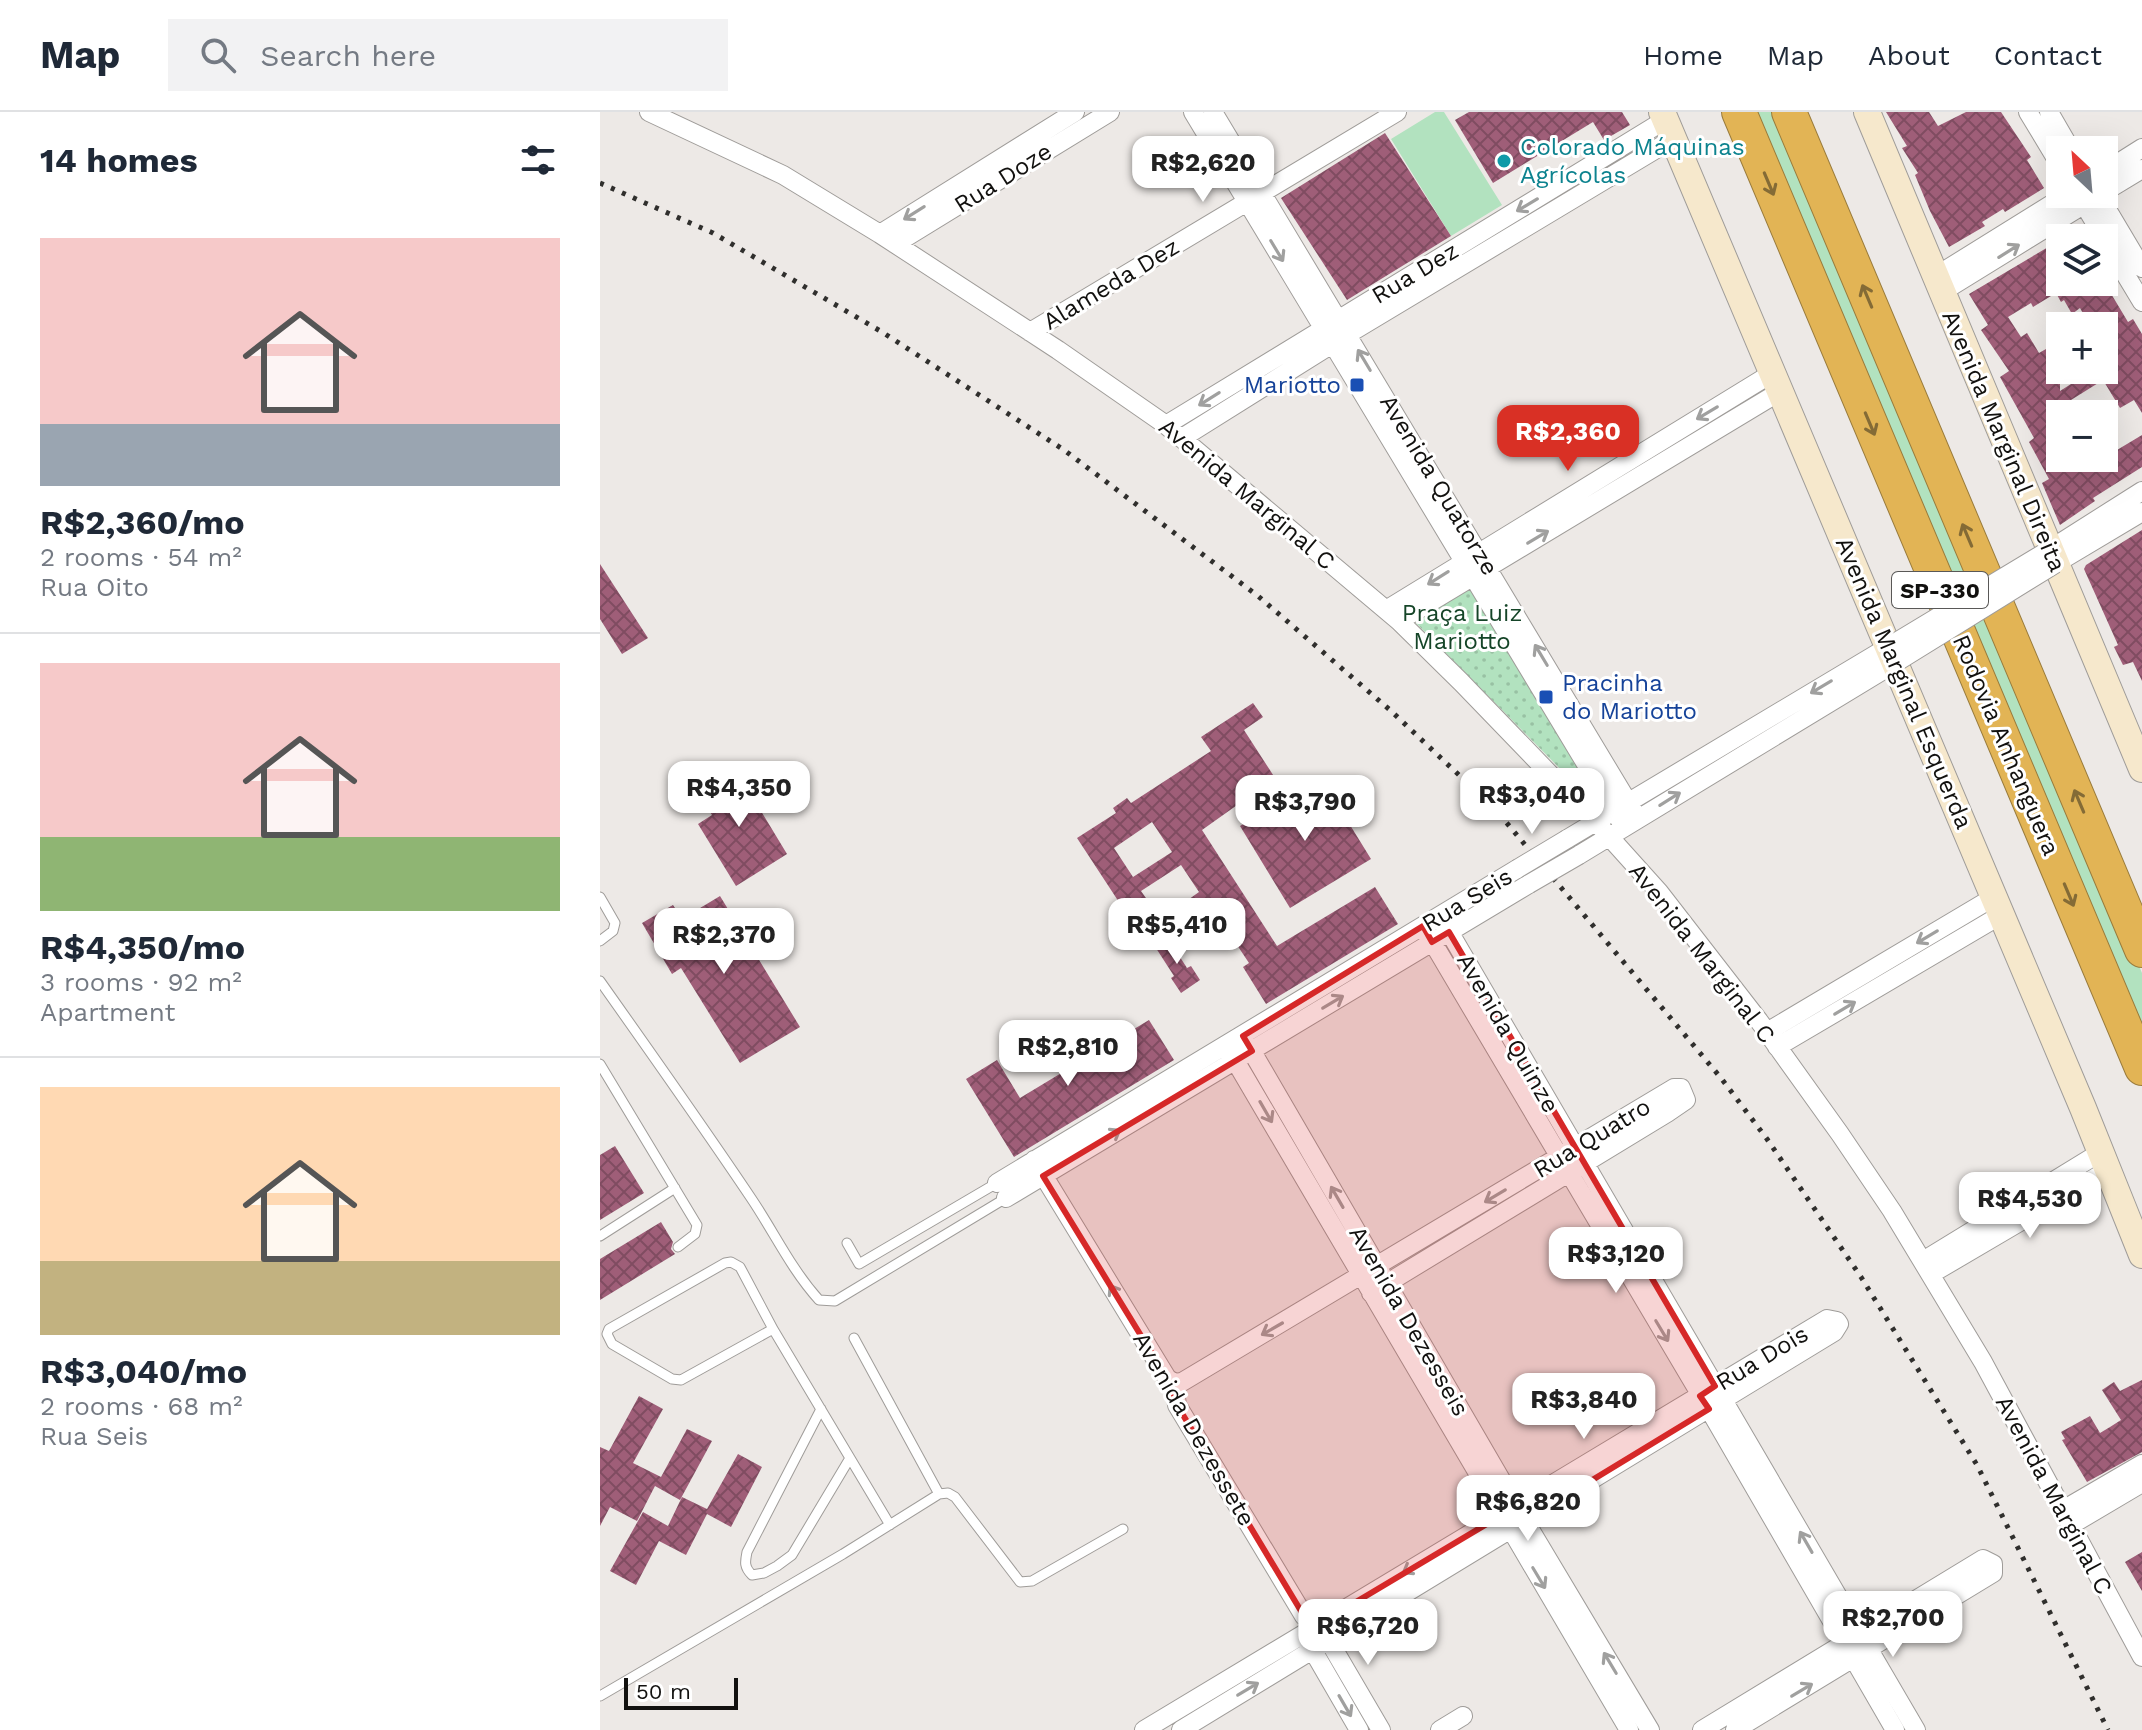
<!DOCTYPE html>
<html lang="en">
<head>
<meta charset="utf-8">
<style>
  :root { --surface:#fff; --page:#f2f2f3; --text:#1f2937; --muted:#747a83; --line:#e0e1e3; --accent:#d93025 }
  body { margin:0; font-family:"Work Sans",sans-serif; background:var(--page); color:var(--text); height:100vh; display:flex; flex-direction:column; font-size:30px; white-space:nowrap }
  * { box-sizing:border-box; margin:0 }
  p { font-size:26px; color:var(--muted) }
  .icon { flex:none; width:44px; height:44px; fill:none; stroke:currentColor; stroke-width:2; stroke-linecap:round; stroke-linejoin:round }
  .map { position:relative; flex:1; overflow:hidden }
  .sheet { display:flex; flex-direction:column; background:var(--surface); width:600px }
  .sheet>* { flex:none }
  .needle { width:52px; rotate:334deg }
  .fabs { position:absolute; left:1446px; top:24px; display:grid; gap:16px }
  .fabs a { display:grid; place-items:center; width:72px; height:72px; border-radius:0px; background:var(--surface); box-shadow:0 8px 32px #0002; font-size:40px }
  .scale { position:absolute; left:24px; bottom:20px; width:114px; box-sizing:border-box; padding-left:8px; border:4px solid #12110f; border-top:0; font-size:22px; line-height:28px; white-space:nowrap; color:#12110f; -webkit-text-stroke:6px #fff; paint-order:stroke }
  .price { position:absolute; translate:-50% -68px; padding:0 18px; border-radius:16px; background:#fff; color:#222; font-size:26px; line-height:52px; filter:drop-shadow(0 2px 4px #0008) }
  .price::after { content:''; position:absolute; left:50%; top:48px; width:24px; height:18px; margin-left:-12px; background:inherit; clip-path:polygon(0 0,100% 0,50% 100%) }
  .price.current { background:var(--accent); color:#fff }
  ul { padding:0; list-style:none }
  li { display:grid; align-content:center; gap:16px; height:424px; padding:0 40px }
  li+li { border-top:2px solid var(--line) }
  li span { display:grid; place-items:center; height:248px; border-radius:0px; color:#555 }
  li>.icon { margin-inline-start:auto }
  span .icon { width:144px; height:144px; fill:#fffc; stroke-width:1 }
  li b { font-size:34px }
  h2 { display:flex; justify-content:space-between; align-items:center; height:96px; padding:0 40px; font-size:34px }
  header { display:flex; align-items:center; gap:48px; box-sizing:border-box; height:112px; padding:0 40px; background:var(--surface); border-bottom:2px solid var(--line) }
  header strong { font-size:38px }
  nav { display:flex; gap:44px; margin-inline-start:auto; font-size:28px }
  .search { width:560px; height:72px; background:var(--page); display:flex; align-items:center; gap:20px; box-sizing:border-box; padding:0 28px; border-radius:0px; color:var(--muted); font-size:30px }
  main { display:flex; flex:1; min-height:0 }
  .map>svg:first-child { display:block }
</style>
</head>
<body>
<header>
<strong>Map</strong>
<div class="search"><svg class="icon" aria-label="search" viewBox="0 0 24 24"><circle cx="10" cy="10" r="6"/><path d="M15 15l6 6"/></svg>Search here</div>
<nav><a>Home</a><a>Map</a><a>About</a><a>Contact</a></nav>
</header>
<main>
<section class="sheet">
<h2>14 homes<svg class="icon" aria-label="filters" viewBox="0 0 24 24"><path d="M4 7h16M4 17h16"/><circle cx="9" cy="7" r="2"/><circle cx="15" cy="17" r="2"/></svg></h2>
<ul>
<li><span style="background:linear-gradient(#f6c9c9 75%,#9aa5b1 0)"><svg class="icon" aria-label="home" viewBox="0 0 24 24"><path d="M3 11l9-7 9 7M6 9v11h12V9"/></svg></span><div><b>R$2,360/mo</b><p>2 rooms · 54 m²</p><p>Rua Oito</p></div></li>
<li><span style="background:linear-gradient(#f6c9c9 70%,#8fb573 0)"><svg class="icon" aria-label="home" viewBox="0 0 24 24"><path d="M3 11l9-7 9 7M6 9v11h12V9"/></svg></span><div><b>R$4,350/mo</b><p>3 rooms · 92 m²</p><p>Apartment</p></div></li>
<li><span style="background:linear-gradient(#ffd9b3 70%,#c2b280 0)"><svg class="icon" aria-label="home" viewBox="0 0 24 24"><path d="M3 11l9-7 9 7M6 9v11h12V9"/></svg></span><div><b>R$3,040/mo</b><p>2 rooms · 68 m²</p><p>Rua Seis</p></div></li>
</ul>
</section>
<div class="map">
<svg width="1542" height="1618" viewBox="0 0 1542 1618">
  <defs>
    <pattern id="park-dots" width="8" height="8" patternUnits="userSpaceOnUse" patternTransform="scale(2)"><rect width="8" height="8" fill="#b2e2bf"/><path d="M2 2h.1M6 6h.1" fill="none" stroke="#98c1a3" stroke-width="1.8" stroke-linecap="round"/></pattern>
    <pattern id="building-cross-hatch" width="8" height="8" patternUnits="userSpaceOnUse" patternTransform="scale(2)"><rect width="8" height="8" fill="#9f5e78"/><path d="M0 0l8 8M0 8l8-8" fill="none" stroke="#804c61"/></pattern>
  </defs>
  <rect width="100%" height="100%" fill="#ede9e6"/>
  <path fill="#b2e2bf" d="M835,0H844L902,93L851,124L791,27Z
    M1149,0H1179L1542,861V932Z"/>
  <path fill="url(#park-dots)" d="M873,471L997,686L992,688L987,684L813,508Z"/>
  <path fill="url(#building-cross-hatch)" fill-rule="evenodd" d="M869,0H1022L1030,13L1004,28L993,10L893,71L855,8Z
    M1286,0H1329L1338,14L1366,0H1401L1431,45L1427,48L1444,76L1405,100L1403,97L1382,110L1385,114L1349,135L1330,99L1315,63L1318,61L1302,36L1307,34Z
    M785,21L851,124L747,188L681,86Z
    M1460,128V170H1504L1528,210L1533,207L1542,222V301L1534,288L1520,296L1503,268L1471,288L1476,296L1467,302H1460V306L1455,309L1460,317V346H1467L1472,354L1477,351L1479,355L1494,346H1504V340L1514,333L1517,338L1542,323V355L1493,386L1495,389L1460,413L1442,371L1449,367L1429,330L1434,326L1400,265L1409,259L1381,218L1388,213L1369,182ZM1456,181L1461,190L1464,188L1472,202L1480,196L1490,214H1504V238L1510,248L1504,252V258H1493L1460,279V229L1439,241L1427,221L1421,225L1408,205L1431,191L1433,195Z
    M1542,418V569L1533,550L1523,553L1514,535L1518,533L1484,457L1486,453Z
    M0,452L48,526L22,542L0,507Z
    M653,591L663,605L644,618L675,666L602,718L677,834L775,775L798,812L666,892L643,855L649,851L615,800L599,811L585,790L599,780L581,753L541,779L553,796L532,810L477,726L516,701L513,696L527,686L531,691L611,639L601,625ZM552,710L572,740L533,765L514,736Z
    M136,658L187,742L136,774L98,712L112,703L98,681Z
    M721,666L771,747L690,796L640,714Z
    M120,784L200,915L140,951L81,856L72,862L42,811L73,793L82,807Z
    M567,825L587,856L591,854L600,868L581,881L571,866L574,864L554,833Z
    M549,908L574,948L414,1045L366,967L397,948L420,986Z
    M15,1034L44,1081L0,1108V1043Z
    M61,1110L73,1130L71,1137L75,1142L0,1188V1147Z
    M1542,1268V1340L1487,1370L1462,1328L1465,1327L1461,1320L1490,1304L1500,1321L1510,1315L1521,1308L1502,1278L1514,1270L1520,1279Z
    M39,1284L63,1297L33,1351L61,1365L87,1317L112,1329L80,1388L55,1374L37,1409L10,1395L0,1414V1335L9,1339Z
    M138,1342L162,1355L131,1415L107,1402L86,1443L59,1429L36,1473L10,1459L43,1400L68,1414L82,1385L107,1397Z
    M1542,1440V1479L1525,1450Z"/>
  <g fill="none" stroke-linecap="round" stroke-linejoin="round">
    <defs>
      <path id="service" d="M0,785L15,811L13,819L0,829
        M0,869C51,941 102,1013 151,1086C174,1120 191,1157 219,1188L235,1189L406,1086
        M0,952L97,1113L95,1122L78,1135
        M0,1124L75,1076
        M247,1131L259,1152L397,1071
        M173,1217L81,1268L72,1267L12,1232L7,1222L9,1217L125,1151L131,1150L140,1155L173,1217L290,1413
        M254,1226L339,1382
        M221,1297L147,1440C145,1450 144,1455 152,1463L164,1461L177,1454L192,1443L250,1346
        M0,1584L243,1442L339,1382L348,1381L355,1385L420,1470L432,1469L523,1417"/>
      <path id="minor" d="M49,0L183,63L280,122L458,238L566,313L799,509L861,570L996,710L1059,780L1159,909L1240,1022L1292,1099L1383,1250L1542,1545
        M593,0L1024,715
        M613,0L1038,707
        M1428,0L1460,53
        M1449,0L1471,38
        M1504,60L1542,36
        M1504,80L1542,57
        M1498,82L1542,156
        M1479,84L1504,126
        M280,122L475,0
        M1504,127L1542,190
        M295,132L510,0
        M1336,164L1468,82
        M1342,180L1501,82
        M430,220L797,0
        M566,313L1065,8
        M582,326L748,222L1073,27
        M1449,438L1542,379
        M1455,452L1542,400
        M786,498L1174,260
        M799,509L1181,279
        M967,727L1288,535
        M979,743L1295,551
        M840,804L1316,1618
        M823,814L1109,1297L1295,1618
        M1167,920L1394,785
        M643,924L925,1409L1050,1618
        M626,933L1029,1618
        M1177,935L1401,803
        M434,1048L567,1266L574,1271L577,1293L704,1504L719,1512L781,1618
        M397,1071L917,757
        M406,1086L929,772
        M1323,1149L1501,1040
        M1331,1162L1508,1058
        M574,1271L582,1270L1074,976H1081L1086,988L1067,1001L771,1181
        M1463,1398L1542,1352
        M1471,1413L1542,1371
        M708,1530L759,1618
        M544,1618L1227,1207L1237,1209L1239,1212L1234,1220L581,1618
        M840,1618L863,1604
        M1102,1618L1383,1447L1393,1452V1461L1135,1618"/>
      <path id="secondary" d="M1062,0L1483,996L1542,1143
        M1267,0L1542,657"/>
      <path id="motorway" d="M1139,0L1542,956
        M1189,0L1542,838"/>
    </defs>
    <use href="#service" stroke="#9f9c99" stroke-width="11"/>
    <use href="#minor" stroke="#9f9c99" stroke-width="20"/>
    <use href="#secondary" stroke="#9f9c99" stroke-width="28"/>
    <use href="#motorway" stroke="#997b3c" stroke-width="36"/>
    <use href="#service" stroke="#fff" stroke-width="9"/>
    <use href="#minor" stroke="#fff" stroke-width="18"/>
    <use href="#secondary" stroke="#f6e8cc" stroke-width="26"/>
    <use href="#motorway" stroke="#e2b455" stroke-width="34"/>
    <path stroke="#302f2d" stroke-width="5" stroke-dasharray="4 8" stroke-linecap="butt" d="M0,71L113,121L282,220L464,338L658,484L790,598L895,697L1121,966L1167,1027L1261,1165L1377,1353L1508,1618"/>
    <defs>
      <path id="minor-bridge" d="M1288,535L1449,438
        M1295,551L1455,452
        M917,757L967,727
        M929,772L979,743"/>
    </defs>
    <use href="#minor-bridge" stroke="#9f9c99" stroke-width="20" stroke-linecap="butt"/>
    <use href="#minor-bridge" stroke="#fff" stroke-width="18"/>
  </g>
  <defs><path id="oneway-shaft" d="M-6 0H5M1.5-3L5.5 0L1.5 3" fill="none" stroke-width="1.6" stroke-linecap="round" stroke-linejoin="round" transform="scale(2)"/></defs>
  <g stroke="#846b36">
    <use href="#oneway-shaft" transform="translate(1169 72) rotate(67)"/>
    <use href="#oneway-shaft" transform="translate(1267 184) rotate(-113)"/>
    <use href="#oneway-shaft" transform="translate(1270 312) rotate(67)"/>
    <use href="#oneway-shaft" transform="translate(1367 423) rotate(-113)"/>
    <use href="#oneway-shaft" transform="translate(1479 689) rotate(-113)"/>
    <use href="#oneway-shaft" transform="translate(1469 783) rotate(67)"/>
  </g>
  <g stroke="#a0a09f">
    <use href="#oneway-shaft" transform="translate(927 93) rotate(149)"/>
    <use href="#oneway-shaft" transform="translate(314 101) rotate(148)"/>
    <use href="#oneway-shaft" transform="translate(677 139) rotate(59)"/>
    <use href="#oneway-shaft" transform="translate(1409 139) rotate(-32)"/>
    <use href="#oneway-shaft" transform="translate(764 248) rotate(-121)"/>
    <use href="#oneway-shaft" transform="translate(609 287) rotate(148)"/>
    <use href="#oneway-shaft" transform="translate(1107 301) rotate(149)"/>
    <use href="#oneway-shaft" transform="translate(938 425) rotate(-31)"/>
    <use href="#oneway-shaft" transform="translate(838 466) rotate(148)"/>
    <use href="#oneway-shaft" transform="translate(941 543) rotate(-121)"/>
    <use href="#oneway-shaft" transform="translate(1221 575) rotate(149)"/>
    <use href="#oneway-shaft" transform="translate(1070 687) rotate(-32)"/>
    <use href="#oneway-shaft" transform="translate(1327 825) rotate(149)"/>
    <use href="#oneway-shaft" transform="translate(733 890) rotate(-31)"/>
    <use href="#oneway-shaft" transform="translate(1245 896) rotate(-31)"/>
    <use href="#oneway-shaft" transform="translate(666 1000) rotate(60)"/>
    <use href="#oneway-shaft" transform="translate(510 1024) rotate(-31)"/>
    <use href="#oneway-shaft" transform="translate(895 1084) rotate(149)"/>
    <use href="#oneway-shaft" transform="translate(737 1085) rotate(-120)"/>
    <use href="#oneway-shaft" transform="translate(516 1183) rotate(-122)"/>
    <use href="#oneway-shaft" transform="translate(672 1217) rotate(150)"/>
    <use href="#oneway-shaft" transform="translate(1062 1219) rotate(59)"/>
    <use href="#oneway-shaft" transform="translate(1206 1430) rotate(-120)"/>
    <use href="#oneway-shaft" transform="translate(813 1455) rotate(149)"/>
    <use href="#oneway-shaft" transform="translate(939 1466) rotate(59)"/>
    <use href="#oneway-shaft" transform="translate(1010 1551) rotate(-121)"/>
    <use href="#oneway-shaft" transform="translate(648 1577) rotate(-31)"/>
    <use href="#oneway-shaft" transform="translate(1202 1578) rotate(-31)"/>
    <use href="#oneway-shaft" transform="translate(745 1594) rotate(60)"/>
  </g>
  <path fill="#d62828" fill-opacity="0.2" stroke="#d62828" stroke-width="6" stroke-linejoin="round" d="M823,814L832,830L849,820L1115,1274L1100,1284L1109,1297L925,1409L917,1394L719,1512L704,1504L577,1293L567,1266L443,1064L652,939L643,924Z"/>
  <circle fill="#0f9aa8" stroke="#fff" stroke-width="3" cx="904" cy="49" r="8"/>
  <g fill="#1a4fb4" stroke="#fff" stroke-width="3">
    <rect x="749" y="265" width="16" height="16" rx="4"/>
    <rect x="938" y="577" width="16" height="16" rx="4"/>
  </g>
  <g text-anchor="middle" stroke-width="6" stroke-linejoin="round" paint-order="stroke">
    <rect fill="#fff" stroke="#595857" stroke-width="2" x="1292" y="460" width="96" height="36" rx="6"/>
    <g font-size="22" font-weight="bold" fill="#12110f">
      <text x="1340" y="486">SP-330</text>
    </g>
    <g font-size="24" fill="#0d838f" stroke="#fff" text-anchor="start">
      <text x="920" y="43">Colorado Máquinas<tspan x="920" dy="28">Agrícolas</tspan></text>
    </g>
    <g font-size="24" fill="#12110f" stroke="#fff">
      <text transform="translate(403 66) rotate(-32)" y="8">Rua Doze</text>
      <text transform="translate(815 161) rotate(-31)" y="8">Rua Dez</text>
      <text transform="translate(511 172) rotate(-31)" y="8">Alameda Dez</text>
      <text transform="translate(1404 329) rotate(67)" y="8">Avenida Marginal Direita</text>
      <text transform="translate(839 373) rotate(59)" y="8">Avenida Quatorze</text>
      <text transform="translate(647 382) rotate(40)" y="8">Avenida Marginal C</text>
      <text transform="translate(1304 571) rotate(67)" y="8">Avenida Marginal Esquerda</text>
      <text transform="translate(1406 633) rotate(67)" y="8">Rodovia Anhanguera</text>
      <text transform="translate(867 788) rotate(-31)" y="8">Rua Seis</text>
      <text transform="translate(1102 841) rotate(52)" y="8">Avenida Marginal C</text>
      <text transform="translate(908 921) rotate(60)" y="8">Avenida Quinze</text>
      <text transform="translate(992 1026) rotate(-31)" y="8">Rua Quatro</text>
      <text transform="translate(809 1209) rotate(60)" y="8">Avenida Dezesseis</text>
      <text transform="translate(1162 1246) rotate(-31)" y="8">Rua Dois</text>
      <text transform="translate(594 1317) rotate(60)" y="8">Avenida Dezessete</text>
      <text transform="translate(1454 1383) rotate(62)" y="8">Avenida Marginal C</text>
    </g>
    <g font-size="24" fill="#164399" stroke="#fff" text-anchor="end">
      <text x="741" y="281">Mariotto</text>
      <text x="962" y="579" text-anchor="start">Pracinha<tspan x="962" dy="28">do Mariotto</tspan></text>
    </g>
    <g font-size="24" fill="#154528" stroke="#fff">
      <text x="862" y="509">Praça Luiz<tspan x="862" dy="28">Mariotto</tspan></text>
    </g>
  </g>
</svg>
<div class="fabs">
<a><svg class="needle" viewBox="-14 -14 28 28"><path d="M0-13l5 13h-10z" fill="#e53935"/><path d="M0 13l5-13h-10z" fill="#747a83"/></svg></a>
<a><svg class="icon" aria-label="layers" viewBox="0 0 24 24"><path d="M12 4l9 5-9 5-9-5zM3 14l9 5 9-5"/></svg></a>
<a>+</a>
<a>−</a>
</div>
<div class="scale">50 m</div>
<b class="price" style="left:603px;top:92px">R$2,620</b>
<b class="price current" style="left:968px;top:361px">R$2,360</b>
<b class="price" style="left:139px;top:717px">R$4,350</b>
<b class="price" style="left:932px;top:724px">R$3,040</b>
<b class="price" style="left:705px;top:731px">R$3,790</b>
<b class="price" style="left:577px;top:854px">R$5,410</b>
<b class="price" style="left:124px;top:864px">R$2,370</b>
<b class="price" style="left:468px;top:976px">R$2,810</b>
<b class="price" style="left:1430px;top:1128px">R$4,530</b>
<b class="price" style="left:1016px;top:1183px">R$3,120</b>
<b class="price" style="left:984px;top:1329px">R$3,840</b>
<b class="price" style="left:928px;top:1431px">R$6,820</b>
<b class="price" style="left:1293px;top:1547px">R$2,700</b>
<b class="price" style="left:768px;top:1555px">R$6,720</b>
</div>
</main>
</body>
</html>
